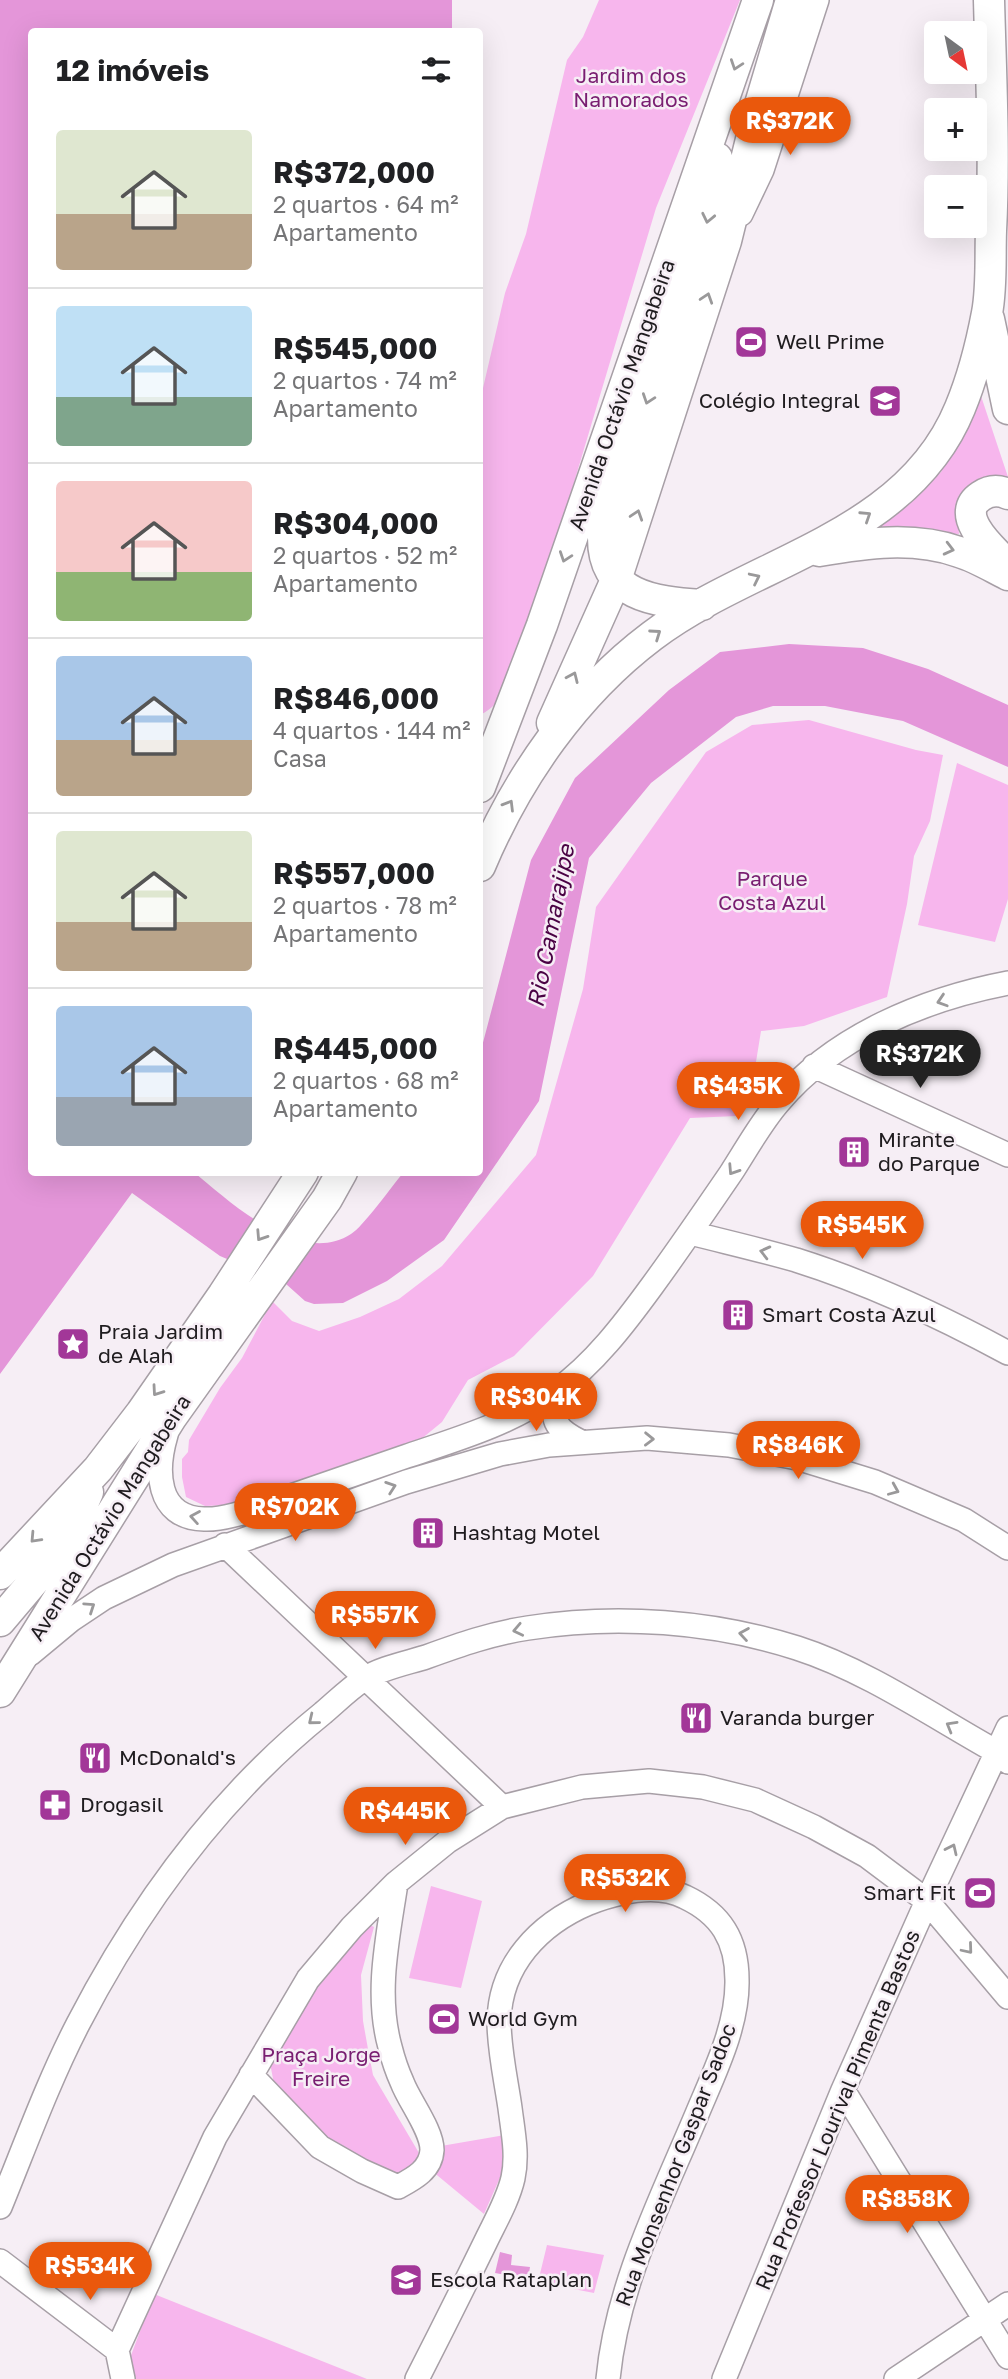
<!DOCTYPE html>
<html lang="pt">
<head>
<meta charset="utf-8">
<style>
  :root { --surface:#fff; --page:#f6f6f6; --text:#202124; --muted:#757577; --line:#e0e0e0; --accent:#ea580c }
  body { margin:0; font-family:"Golos Text",sans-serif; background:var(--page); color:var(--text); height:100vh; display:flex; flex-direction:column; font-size:26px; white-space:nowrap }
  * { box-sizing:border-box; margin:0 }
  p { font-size:23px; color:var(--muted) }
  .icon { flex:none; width:38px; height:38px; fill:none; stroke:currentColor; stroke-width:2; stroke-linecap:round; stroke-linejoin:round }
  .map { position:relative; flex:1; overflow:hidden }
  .drawer { position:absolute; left:28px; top:28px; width:455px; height:1148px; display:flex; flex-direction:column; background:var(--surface); border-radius:7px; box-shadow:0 7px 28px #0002 }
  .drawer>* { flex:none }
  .needle { width:46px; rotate:147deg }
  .tools { position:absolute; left:924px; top:21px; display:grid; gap:14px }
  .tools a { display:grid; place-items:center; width:63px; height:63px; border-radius:7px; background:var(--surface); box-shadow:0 7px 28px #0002; font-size:35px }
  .price { position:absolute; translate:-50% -60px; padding:0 16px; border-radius:24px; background:var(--accent); color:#fff; font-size:23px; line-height:46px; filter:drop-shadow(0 2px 4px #0008) }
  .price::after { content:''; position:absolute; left:50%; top:42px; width:21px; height:16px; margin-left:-10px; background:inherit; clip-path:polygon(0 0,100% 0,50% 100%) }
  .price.selected { background:#222; color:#fff }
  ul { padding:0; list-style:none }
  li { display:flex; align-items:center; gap:21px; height:175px; padding:0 28px }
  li+li { border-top:2px solid var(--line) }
  li span { display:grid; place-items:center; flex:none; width:196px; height:140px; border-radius:7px; color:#555 }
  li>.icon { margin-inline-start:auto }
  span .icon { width:84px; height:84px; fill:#fffc; stroke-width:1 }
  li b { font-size:30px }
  h2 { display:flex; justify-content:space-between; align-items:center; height:84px; padding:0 28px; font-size:30px }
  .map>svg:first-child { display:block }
</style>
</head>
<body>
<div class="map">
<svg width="1008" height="2379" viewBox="0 0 1008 2379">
  <rect width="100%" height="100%" fill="#f6eef5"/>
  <path fill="#f7b6ed" d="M599,0H740L656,208L521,660C511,682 502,704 480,715V401L505,293L526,234L567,60L583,37Z
    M981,396L1008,477L987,479L957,511L959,534L871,531L941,472Z
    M809,720L916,750L943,755L930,821L914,856L907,904L887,997L804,1026L761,1031L750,1099L737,1116L690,1118L593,1276L514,1356L468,1380L442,1422L420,1440L232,1505L205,1506L186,1497L182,1477V1459L188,1452L189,1440L220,1388L242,1358L272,1301L292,1321L319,1331L360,1317L399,1299L442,1266L536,1155L583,989L596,907L706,752L752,725Z
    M957,763L1008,785V899L995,942L918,925Z
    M431,1886L482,1901L461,1988L409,1978Z
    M366,1923L374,1927L361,1975L363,2021L368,2049L373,2075L419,2153L415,2166L397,2177L325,2140L275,2089L270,2063L300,2005Z
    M505,2135L506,2164L484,2214L432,2171L441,2146Z
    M547,2245L604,2255L594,2293L538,2282Z
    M154,2294L367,2379H135L130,2358Z"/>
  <path fill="#e496d9" d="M0,0H452V31L32,32V1172L195,1173C231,1203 300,1267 351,1234C363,1227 392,1186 403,1173L480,1172V1054L531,860L575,778L669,690L720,652L789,644L863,648L928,669L1008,705V767L903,721L825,706H773L736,717L651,783L589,858L539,1101L444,1240L387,1281L343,1303L314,1304L305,1301L286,1284L220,1256L132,1193L0,1374Z
    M500,2252L512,2255L511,2265L530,2267L528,2279L495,2273Z"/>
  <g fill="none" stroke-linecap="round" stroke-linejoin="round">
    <defs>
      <path id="minor" d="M741,214L762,170L817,0
        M814,1066L1008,1155
        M691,1233C726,1242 761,1250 796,1260C869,1283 940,1316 1008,1353
        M557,1390C551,1420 553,1428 581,1442
        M166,1435C156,1469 155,1518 204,1519C217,1520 229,1516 242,1513C297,1494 352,1475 407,1456C458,1439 512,1423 556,1391C594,1364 625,1323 652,1286C679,1249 705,1211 731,1173C746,1150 760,1124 778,1103C834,1036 924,999 1008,983
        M225,1545L502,1807
        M30,1654L71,1620L104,1598L173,1565L406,1482L500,1454L549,1445L647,1438L729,1445L797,1458L875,1482L964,1520L1008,1548
        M251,2075L320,2147L362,2171L398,2187C413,2179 431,2170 432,2150C432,2130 409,2101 402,2082C397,2071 393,2059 390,2047C375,1993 388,1937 396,1883
        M843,2090L1008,2357
        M0,2207C25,2146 48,2082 78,2024C139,1906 219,1797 323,1713C336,1702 349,1689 364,1679C381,1668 407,1663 426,1657C459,1645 493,1633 528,1628C616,1614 713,1621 797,1648C866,1670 934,1717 997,1752L1008,1762
        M0,2261L117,2350L123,2379
        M117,2350L215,2137L308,1979L352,1927L396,1883L448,1841L502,1807L582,1787L649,1781L703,1787L755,1800L814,1827L867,1856L927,1901L1008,1997
        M417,2379C440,2334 463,2288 485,2243C495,2222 508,2200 513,2178C518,2155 513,2132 510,2108C506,2080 499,2050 499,2021C500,1965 539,1924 589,1903C618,1892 655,1882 685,1897C721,1914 737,1940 737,1980C738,2026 714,2073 697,2114C661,2200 617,2285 608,2379
        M724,2379L843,2090L927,1901L1008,1728
        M896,2379L1008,2304"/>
      <path id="major" d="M989,319L1008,409
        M1008,494C999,490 990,490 981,496C952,515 993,550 1008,565
        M819,551C866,543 913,536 959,552C976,557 992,567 1008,575
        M702,605C654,602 602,596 603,536L705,231L714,189L717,158
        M552,723L616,580L726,241L758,111L791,0
        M480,787L542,625L758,0
        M480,866C517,778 575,694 652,636C752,560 907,538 960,408C972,379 981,345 987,313C992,287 990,258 991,231C995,154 991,77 989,0
        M0,1574L98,1469L141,1413L223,1295L303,1172
        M0,1621L66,1543L88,1492
        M0,1692L171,1418L327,1199L342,1172"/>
    </defs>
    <use href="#minor" stroke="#a79fa6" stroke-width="26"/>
    <use href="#major" stroke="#a79fa6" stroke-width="33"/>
    <use href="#minor" stroke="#fff" stroke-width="23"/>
    <use href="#major" stroke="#fff" stroke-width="30"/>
  </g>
  <defs><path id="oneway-chevron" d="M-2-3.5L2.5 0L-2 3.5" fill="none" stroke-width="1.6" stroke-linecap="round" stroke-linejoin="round" transform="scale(1.75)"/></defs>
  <g stroke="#9a999a">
    <use href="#oneway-chevron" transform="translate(736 65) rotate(109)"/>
    <use href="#oneway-chevron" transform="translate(708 218) rotate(102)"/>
    <use href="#oneway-chevron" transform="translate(707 298) rotate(-72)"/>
    <use href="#oneway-chevron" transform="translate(648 399) rotate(109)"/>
    <use href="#oneway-chevron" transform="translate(637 515) rotate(-72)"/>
    <use href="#oneway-chevron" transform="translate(866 516) rotate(-33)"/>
    <use href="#oneway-chevron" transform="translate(949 549) rotate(14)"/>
    <use href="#oneway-chevron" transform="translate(565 557) rotate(109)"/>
    <use href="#oneway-chevron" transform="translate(755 578) rotate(-26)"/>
    <use href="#oneway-chevron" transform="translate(656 634) rotate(-35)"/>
    <use href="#oneway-chevron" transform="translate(573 677) rotate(-66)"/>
    <use href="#oneway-chevron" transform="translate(509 805) rotate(-59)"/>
    <use href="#oneway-chevron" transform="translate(942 1001) rotate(162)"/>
    <use href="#oneway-chevron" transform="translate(733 1170) rotate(123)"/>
    <use href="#oneway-chevron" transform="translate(261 1236) rotate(123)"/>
    <use href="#oneway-chevron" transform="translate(765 1252) rotate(-166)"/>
    <use href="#oneway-chevron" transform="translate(157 1391) rotate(125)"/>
    <use href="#oneway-chevron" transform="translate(649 1439) rotate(1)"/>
    <use href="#oneway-chevron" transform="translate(391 1487) rotate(-19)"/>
    <use href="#oneway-chevron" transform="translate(894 1490) rotate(23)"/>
    <use href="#oneway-chevron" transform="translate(195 1517) rotate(-170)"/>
    <use href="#oneway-chevron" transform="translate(35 1538) rotate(133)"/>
    <use href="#oneway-chevron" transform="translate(90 1607) rotate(-34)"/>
    <use href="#oneway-chevron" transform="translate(518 1630) rotate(168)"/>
    <use href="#oneway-chevron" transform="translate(744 1634) rotate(-171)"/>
    <use href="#oneway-chevron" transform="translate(313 1720) rotate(141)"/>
    <use href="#oneway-chevron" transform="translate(951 1726) rotate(-150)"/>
    <use href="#oneway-chevron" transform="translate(952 1849) rotate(-65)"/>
    <use href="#oneway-chevron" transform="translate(968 1949) rotate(50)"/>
  </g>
  <defs>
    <symbol id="stadium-square" viewBox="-11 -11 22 22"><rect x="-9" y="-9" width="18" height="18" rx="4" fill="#a23798" stroke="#f6eef5"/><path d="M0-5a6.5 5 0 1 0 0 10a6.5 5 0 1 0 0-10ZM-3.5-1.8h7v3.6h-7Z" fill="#fff"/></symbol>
    <symbol id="school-square" viewBox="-11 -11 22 22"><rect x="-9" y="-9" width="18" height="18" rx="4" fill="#a23798" stroke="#f6eef5"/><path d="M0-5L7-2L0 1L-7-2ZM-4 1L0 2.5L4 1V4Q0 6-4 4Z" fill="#fff"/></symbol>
    <symbol id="building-square" viewBox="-11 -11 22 22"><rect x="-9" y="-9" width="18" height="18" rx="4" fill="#a23798" stroke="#f6eef5"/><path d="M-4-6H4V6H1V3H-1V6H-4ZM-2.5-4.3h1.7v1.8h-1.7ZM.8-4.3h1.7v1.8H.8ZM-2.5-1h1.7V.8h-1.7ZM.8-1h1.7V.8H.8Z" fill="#fff"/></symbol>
    <symbol id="sight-square" viewBox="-11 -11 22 22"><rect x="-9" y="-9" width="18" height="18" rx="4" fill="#a23798" stroke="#f6eef5"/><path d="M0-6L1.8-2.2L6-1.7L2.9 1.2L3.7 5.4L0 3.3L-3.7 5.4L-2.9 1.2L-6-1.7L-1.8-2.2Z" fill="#fff"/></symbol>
    <symbol id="restaurant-square" viewBox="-11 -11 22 22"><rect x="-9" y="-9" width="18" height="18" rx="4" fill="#a23798" stroke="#f6eef5"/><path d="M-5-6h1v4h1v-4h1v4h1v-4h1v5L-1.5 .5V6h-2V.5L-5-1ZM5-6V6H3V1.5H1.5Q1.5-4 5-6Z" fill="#fff"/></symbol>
    <symbol id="pharmacy-square" viewBox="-11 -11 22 22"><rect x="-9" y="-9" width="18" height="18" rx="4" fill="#a23798" stroke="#f6eef5"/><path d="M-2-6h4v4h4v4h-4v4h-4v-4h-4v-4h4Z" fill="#fff"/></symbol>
  </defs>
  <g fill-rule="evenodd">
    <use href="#stadium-square" x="732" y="323" width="38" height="38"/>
    <use href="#school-square" x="866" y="382" width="38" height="38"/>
    <use href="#building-square" x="835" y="1133" width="38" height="38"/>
    <use href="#building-square" x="719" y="1296" width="38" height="38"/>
    <use href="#sight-square" x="54" y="1325" width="38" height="38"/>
    <use href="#building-square" x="409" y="1514" width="38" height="38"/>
    <use href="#restaurant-square" x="677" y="1699" width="38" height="38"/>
    <use href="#restaurant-square" x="76" y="1739" width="38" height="38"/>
    <use href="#pharmacy-square" x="36" y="1786" width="38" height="38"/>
    <use href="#stadium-square" x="961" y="1874" width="38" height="38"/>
    <use href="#stadium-square" x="425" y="2000" width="38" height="38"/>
    <use href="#school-square" x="387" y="2261" width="38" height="38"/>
  </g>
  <g text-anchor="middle" stroke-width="5" stroke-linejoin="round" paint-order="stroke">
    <g font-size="21" fill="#791e71" stroke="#f6eef5">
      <text x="631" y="83">Jardim dos<tspan x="631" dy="24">Namorados</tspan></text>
      <text x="772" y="886">Parque<tspan x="772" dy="24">Costa Azul</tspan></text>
      <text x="321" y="2062">Praça Jorge<tspan x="321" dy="24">Freire</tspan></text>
    </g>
    <g font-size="21" fill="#1f1c1f" stroke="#f6eef5" text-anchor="start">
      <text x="776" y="349">Well Prime</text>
      <text x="860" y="408" text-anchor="end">Colégio Integral</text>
      <text x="878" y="1147">Mirante<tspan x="878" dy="24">do Parque</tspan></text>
      <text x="762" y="1322">Smart Costa Azul</text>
      <text x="98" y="1339">Praia Jardim<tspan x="98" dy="24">de Alah</tspan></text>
      <text x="452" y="1540">Hashtag Motel</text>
      <text x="720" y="1725">Varanda burger</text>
      <text x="119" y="1765">McDonald's</text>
      <text x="80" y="1812">Drogasil</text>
      <text x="956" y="1900" text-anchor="end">Smart Fit</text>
      <text x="468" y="2026">World Gym</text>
      <text x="430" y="2287">Escola Rataplan</text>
    </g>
    <g font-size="21" fill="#1f1c1f" stroke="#f6eef5">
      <text transform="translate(622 395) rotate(-71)" y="7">Avenida Octávio Mangabeira</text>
      <text transform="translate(110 1518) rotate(-58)" y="7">Avenida Octávio Mangabeira</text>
      <text transform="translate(838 2110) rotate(-67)" y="7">Rua Professor Lourival Pimenta Bastos</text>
      <text transform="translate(676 2165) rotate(-69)" y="7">Rua Monsenhor Gaspar Sadoc</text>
    </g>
    <g font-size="23" font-style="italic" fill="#4a0244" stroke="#f6eef5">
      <text transform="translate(551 926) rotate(-79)" y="8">Rio Camarajipe</text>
    </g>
  </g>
</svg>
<div class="tools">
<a><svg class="needle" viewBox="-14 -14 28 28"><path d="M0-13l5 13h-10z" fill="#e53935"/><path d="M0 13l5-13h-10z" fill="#757577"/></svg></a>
<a>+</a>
<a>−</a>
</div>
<b class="price" style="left:790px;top:157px">R$372K</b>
<b class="price selected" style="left:920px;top:1090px">R$372K</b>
<b class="price" style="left:738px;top:1122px">R$435K</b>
<b class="price" style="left:862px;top:1261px">R$545K</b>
<b class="price" style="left:536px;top:1433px">R$304K</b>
<b class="price" style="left:798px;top:1481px">R$846K</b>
<b class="price" style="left:295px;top:1543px">R$702K</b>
<b class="price" style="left:375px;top:1651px">R$557K</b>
<b class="price" style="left:405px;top:1847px">R$445K</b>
<b class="price" style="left:625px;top:1914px">R$532K</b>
<b class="price" style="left:907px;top:2235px">R$858K</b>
<b class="price" style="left:90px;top:2302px">R$534K</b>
<section class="drawer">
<h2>12 imóveis<svg class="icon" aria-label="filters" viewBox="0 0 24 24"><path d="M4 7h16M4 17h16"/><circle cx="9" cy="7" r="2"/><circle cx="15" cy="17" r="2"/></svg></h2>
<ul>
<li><span style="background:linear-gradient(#dfe7d0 60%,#b9a48a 0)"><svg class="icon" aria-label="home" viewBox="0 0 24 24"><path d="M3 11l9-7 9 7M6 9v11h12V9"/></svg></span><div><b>R$372,000</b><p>2 quartos · 64 m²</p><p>Apartamento</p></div></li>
<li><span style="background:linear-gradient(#bfe0f5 65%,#7fa58c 0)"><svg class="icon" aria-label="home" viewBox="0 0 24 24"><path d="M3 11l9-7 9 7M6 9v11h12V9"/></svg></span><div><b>R$545,000</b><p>2 quartos · 74 m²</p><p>Apartamento</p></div></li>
<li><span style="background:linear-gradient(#f6c9c9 65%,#8fb573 0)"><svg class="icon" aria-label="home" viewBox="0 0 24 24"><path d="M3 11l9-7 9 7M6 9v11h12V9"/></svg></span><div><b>R$304,000</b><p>2 quartos · 52 m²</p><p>Apartamento</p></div></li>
<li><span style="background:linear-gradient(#a9c7e8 60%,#b9a48a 0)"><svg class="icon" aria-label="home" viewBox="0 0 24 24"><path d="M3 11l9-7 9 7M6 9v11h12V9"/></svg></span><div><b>R$846,000</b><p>4 quartos · 144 m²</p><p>Casa</p></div></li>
<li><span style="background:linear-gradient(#dfe7d0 65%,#b9a48a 0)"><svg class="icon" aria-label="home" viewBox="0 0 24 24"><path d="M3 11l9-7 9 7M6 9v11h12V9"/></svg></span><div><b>R$557,000</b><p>2 quartos · 78 m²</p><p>Apartamento</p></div></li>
<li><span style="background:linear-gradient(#a9c7e8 65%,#9aa5b1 0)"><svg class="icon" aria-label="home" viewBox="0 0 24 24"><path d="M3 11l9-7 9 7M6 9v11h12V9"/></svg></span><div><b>R$445,000</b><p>2 quartos · 68 m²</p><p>Apartamento</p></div></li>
</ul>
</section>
</div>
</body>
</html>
